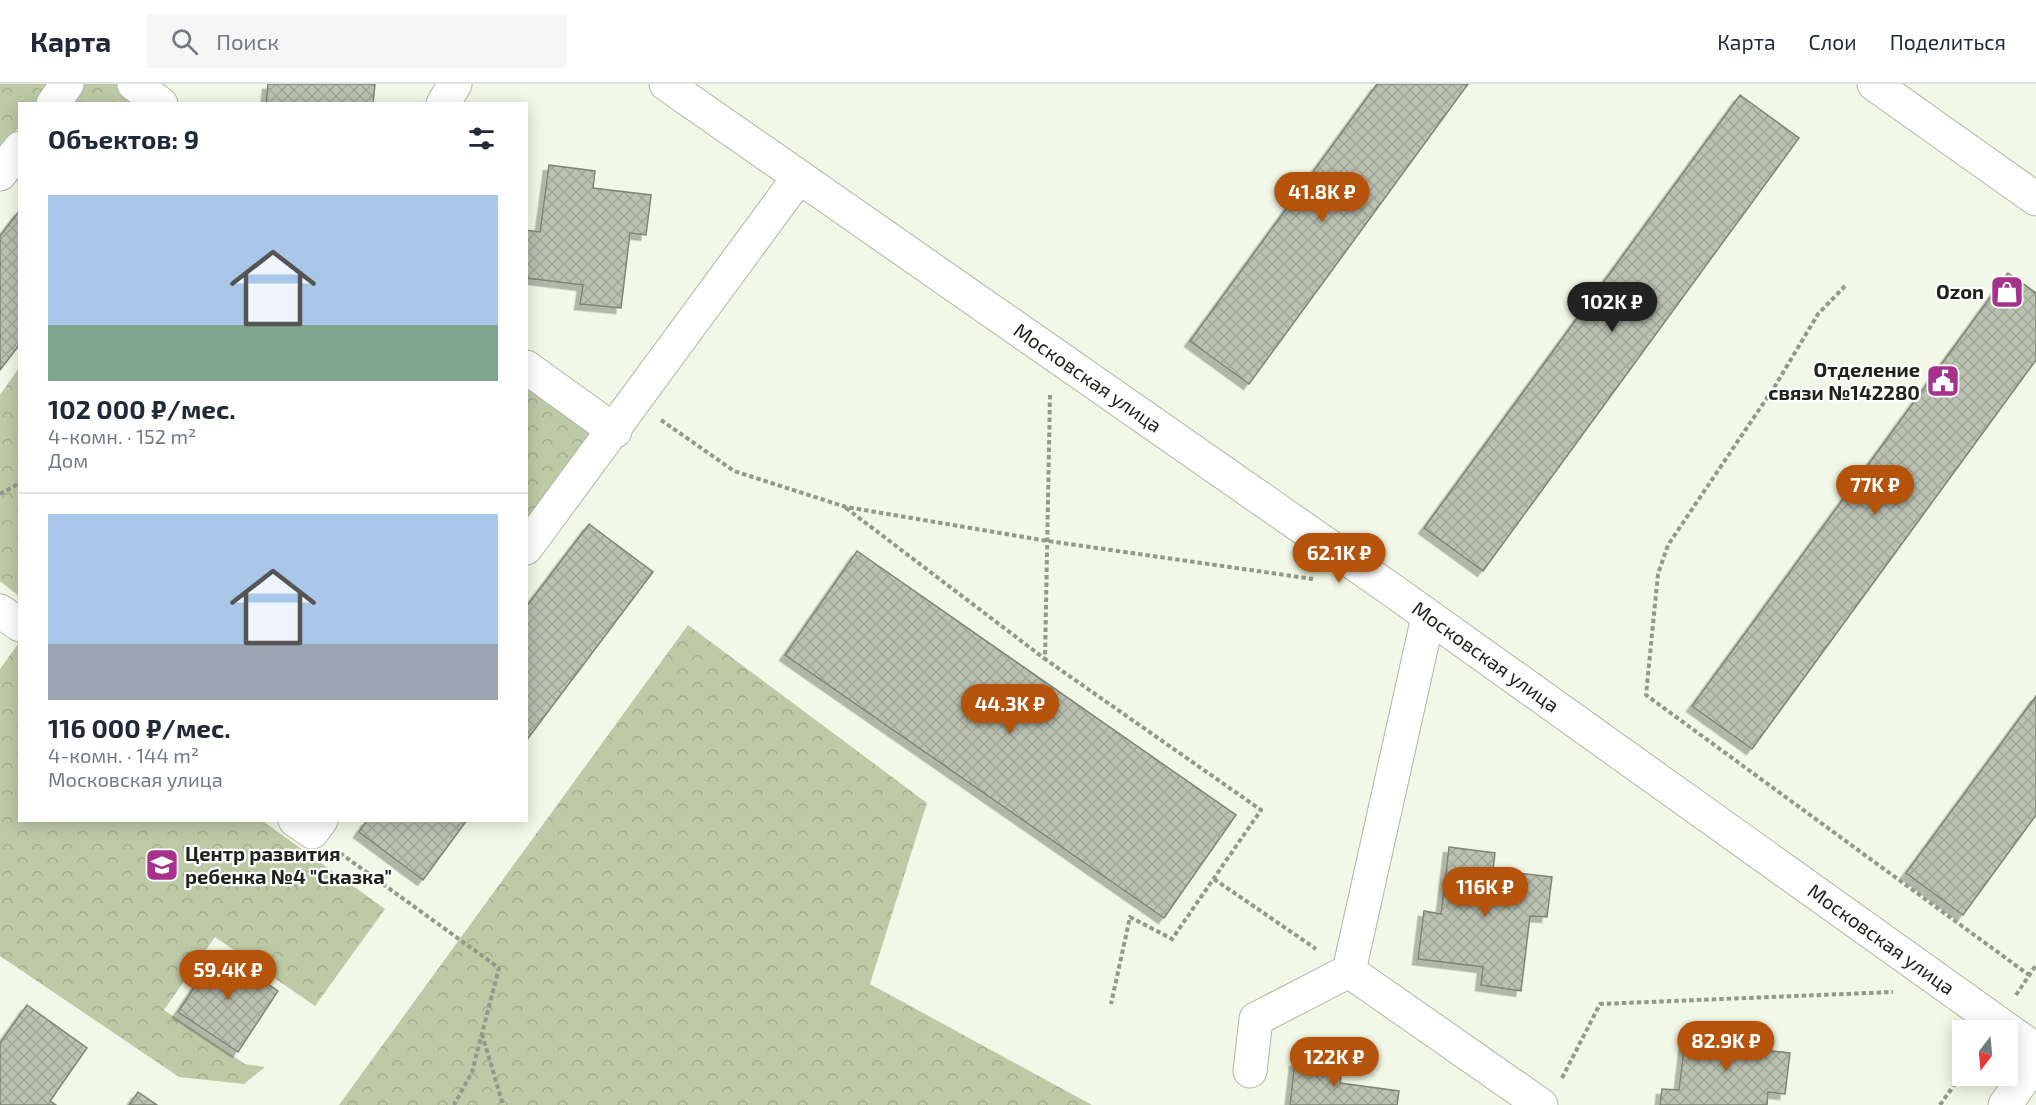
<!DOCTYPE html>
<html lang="ru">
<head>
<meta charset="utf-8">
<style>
  :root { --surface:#fff; --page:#f6f6f7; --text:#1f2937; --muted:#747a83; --line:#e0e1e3; --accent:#b45309 }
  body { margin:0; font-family:"Exo 2",sans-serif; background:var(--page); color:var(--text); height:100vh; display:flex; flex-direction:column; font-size:22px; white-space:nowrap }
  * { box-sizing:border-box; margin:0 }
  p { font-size:20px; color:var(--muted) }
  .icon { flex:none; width:33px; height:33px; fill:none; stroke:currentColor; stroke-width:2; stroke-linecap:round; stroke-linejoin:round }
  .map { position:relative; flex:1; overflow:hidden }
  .details { position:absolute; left:18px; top:18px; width:510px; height:720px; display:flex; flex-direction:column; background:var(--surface); border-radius:0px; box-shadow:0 3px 15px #0003 }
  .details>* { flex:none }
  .needle { width:39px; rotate:196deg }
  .tools { position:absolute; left:1952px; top:936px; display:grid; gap:12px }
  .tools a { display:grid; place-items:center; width:66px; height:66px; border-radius:0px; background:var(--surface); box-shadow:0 3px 15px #0003; font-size:30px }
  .price { position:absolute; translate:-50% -51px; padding:0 14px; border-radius:21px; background:var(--accent); color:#fff; font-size:20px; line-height:39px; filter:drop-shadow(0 2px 3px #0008) }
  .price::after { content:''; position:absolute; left:50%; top:36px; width:18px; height:14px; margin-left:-9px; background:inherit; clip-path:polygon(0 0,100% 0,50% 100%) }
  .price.current { background:#222; color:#fff }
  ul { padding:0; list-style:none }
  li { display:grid; align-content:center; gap:12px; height:318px; padding:0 30px }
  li+li { border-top:2px solid var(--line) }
  li span { display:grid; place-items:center; height:186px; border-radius:0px; color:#555 }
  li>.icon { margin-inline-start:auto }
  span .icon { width:108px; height:108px; fill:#fffc; stroke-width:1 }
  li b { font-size:26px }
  h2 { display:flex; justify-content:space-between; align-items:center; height:72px; padding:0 30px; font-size:26px }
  header { display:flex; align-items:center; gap:36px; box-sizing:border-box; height:84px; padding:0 30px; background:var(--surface); border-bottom:2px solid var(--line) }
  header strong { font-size:28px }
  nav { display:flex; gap:33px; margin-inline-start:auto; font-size:21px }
  .search { width:420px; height:54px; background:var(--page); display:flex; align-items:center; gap:15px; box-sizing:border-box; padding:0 21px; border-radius:0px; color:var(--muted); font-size:22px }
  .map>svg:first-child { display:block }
</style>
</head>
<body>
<header>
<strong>Карта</strong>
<div class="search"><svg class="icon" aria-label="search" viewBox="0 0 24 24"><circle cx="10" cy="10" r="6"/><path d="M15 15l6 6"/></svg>Поиск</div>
<nav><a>Карта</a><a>Слои</a><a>Поделиться</a></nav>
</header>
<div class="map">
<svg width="2036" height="1021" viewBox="0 0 2036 1021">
  <defs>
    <pattern id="forest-crowns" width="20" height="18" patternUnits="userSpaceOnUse" patternTransform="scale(1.5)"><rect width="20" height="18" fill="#bccaa6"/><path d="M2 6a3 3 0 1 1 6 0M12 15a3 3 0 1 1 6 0" fill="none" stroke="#a1ad8e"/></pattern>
    <pattern id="building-cross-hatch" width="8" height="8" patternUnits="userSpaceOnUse" patternTransform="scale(1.5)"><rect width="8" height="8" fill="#bbc2b2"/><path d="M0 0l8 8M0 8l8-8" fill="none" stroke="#a0a698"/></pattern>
    <filter id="shadow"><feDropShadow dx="-5.5" dy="5.5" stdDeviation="0" flood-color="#0004"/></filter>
  </defs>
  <rect width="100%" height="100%" fill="#f2f8e7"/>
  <path fill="url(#forest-crowns)" d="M0,0H52L37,19L20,20L19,43L0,69Z
    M83,0H125L152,20H70Z
    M19,284V512L0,497V311Z
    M527,296L596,347L527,439Z
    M688,541L927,719L870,900L1092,1021H339Z
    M18,560L20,736L263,737L385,825L315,922L215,853L164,926L245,980L265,983L244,1000L179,993L0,872V585Z"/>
  <path fill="url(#building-cross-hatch)" stroke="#7f8475" stroke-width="1.5" filter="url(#shadow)" d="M268,0H375L373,20H266Z
    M1377,0H1468L1249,300L1190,257Z
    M1740,11L1799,54L1483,487L1424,444Z
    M549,81L595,87L593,104L651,111L646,151L630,149L621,224L580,220L583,201L526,194V146L540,148Z
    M20,126V260L0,286V152Z
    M2008,189L2036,209V276L1752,665L1692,622Z
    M589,440L653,488L526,657V523Z
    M857,467L1236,731L1164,834L785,571Z
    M2036,612V731L1963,831L1906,789Z
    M367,736H467L423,796L359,748Z
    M1449,763L1495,769L1493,786L1552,793L1547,833L1530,832L1521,907L1481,901L1483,883L1418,875L1424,827L1441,830Z
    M218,867L278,907L238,968L178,928Z
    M27,921L87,964L50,1017L56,1021H0V959Z
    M1687,940L1733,946L1731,962L1790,969L1785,1010L1768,1008L1767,1021H1660L1662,1005L1679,1006Z
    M1295,977L1342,983L1340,999L1399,1007L1397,1021H1290Z
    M138,1008L157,1021H129Z"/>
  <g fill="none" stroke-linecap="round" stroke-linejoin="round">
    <defs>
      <g id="minor">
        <path d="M134,0L161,20"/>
        <path id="s1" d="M666,0L1392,506L2036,966"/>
        <path d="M1874,0L2036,115"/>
        <path d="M53,20L67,0"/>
        <path d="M443,20L455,0"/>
        <path d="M0,90L20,64"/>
        <path d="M526,283L615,347"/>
        <path d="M526,464L799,93"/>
        <path d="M0,527L20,541"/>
        <path d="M1428,533L1349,887L1541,1021"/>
        <path d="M295,736L312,748L321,736"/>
        <path d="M1250,987L1256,935L1349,887"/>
        <path d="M2005,1021L2036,977"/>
      </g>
    </defs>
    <use href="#minor" stroke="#afb6a6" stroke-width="35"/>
    <path stroke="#94988c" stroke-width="4" stroke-dasharray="4.5 3" stroke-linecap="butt" d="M1845,202L1818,230L1775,302L1668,461L1658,490L1646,611L2029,891
      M1050,311L1045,575L1261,726L1172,855L1130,833L1111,920
      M661,336L734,387L846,423L1048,457L1313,495
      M0,410L20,399
      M846,424L1045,575
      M340,769L499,884L472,988L454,1021
      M1214,795L1316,865
      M2016,911L2036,881
      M482,950L503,1021
      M1562,994L1600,920L1893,908
      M1940,1021L1962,990"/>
    <use href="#minor" stroke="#fff" stroke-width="33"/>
  </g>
  <defs>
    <symbol id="shop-square" viewBox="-11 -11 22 22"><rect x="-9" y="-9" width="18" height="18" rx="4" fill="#a6328b" stroke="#fff"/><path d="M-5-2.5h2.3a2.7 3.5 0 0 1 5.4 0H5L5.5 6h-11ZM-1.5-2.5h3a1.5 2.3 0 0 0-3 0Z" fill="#fff"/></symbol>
    <symbol id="civic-square" viewBox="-11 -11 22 22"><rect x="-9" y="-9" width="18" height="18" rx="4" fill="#a6328b" stroke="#fff"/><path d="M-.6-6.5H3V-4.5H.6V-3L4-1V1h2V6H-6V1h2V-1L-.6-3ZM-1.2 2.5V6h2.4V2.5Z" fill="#fff"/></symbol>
    <symbol id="school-square" viewBox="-11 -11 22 22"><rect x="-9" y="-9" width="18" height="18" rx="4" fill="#a6328b" stroke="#fff"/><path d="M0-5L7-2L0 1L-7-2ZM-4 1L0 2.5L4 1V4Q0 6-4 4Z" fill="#fff"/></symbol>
  </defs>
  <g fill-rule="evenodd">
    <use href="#shop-square" x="1988" y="189" width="38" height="38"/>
    <use href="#civic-square" x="1924" y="278" width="38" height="38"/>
    <use href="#school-square" x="143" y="762" width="38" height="38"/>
  </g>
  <g text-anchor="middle" stroke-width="4.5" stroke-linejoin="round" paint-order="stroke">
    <g font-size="20" font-weight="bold" fill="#20221c" stroke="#fff" text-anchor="end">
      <text x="1984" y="215">Ozon</text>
      <text x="1920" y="293">Отделение<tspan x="1920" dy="23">связи №142280</tspan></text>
      <text x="185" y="777" text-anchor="start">Центр развития<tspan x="185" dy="23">ребенка №4 "Сказка"</tspan></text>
    </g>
    <g font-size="20" fill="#20221c" stroke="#fff">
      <text dy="7" stroke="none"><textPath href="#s1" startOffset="514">Московская улица</textPath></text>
      <text dy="7" stroke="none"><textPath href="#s1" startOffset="1000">Московская улица</textPath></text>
      <text dy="7" stroke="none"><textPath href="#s1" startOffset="1486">Московская улица</textPath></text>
    </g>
  </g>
</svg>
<div class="tools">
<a><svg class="needle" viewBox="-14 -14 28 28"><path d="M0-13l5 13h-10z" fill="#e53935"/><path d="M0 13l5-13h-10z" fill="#747a83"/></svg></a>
</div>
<b class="price" style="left:1322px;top:139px">41.8K ₽</b>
<b class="price current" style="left:1612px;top:249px">102K ₽</b>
<b class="price" style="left:1875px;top:432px">77K ₽</b>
<b class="price" style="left:1339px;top:500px">62.1K ₽</b>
<b class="price" style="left:1010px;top:651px">44.3K ₽</b>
<b class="price" style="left:1485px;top:834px">116K ₽</b>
<b class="price" style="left:228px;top:917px">59.4K ₽</b>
<b class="price" style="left:1726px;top:988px">82.9K ₽</b>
<b class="price" style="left:1334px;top:1004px">122K ₽</b>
<section class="details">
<h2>Объектов: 9<svg class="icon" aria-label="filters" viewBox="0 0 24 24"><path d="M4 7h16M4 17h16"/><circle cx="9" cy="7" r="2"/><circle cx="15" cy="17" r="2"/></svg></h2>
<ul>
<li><span style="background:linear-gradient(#a9c7e8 70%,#7fa58c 0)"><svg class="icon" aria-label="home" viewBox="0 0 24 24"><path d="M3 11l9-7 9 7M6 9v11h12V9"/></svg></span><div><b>102 000 ₽/мес.</b><p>4-комн. · 152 m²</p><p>Дом</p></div></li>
<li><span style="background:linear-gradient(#a9c7e8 70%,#9aa5b1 0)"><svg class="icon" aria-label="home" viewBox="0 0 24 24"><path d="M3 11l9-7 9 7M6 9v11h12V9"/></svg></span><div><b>116 000 ₽/мес.</b><p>4-комн. · 144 m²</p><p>Московская улица</p></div></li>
</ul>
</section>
</div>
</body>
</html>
